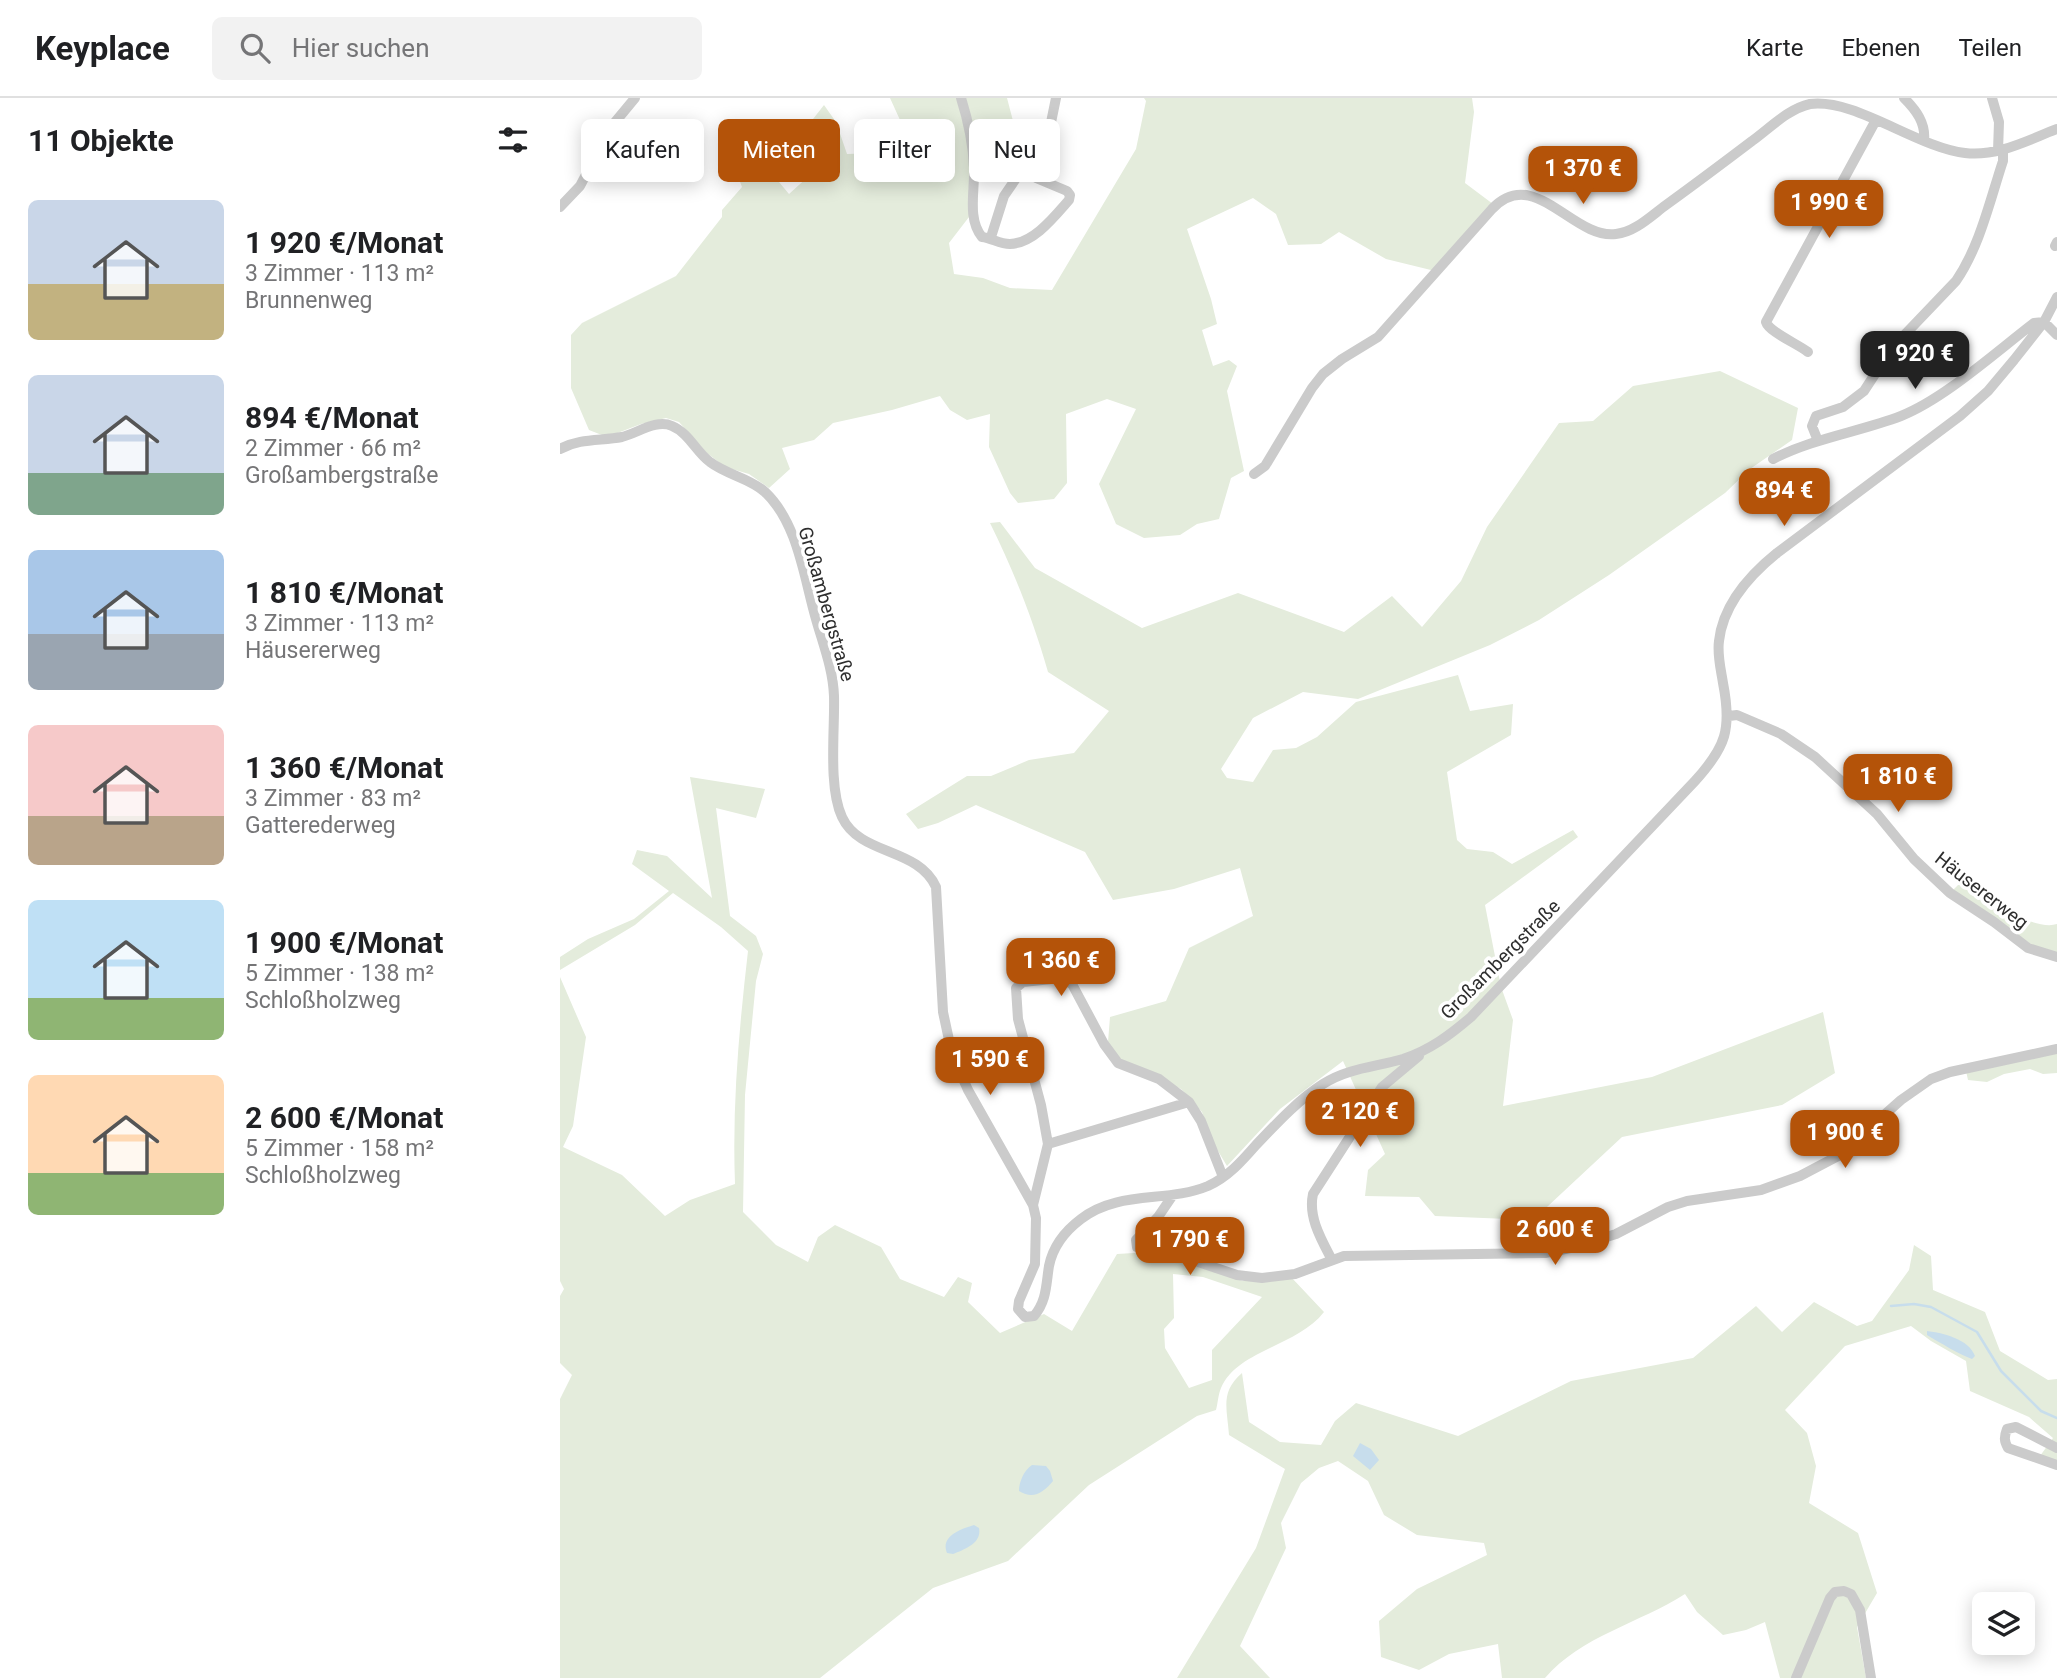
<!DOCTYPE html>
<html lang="de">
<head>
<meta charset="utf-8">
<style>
  :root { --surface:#fff; --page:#f2f2f2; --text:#202124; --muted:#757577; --line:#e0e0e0; --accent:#b45309 }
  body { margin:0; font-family:Roboto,sans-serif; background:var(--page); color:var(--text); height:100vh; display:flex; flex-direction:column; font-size:26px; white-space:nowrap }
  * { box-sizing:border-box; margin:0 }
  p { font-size:23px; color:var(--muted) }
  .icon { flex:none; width:38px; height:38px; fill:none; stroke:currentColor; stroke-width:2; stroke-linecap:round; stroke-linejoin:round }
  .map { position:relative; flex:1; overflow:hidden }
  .panel { display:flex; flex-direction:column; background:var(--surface); width:560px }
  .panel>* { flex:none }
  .hud { position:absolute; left:21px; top:21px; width:665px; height:63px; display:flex; gap:14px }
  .fabs { position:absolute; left:1412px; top:1494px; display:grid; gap:14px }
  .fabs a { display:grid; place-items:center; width:63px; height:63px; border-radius:10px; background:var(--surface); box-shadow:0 4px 18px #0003; font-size:35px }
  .price { position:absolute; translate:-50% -60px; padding:0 16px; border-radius:14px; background:var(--accent); color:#fff; font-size:23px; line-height:46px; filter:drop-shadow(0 2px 4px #0008) }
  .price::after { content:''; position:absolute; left:50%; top:42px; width:21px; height:16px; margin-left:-10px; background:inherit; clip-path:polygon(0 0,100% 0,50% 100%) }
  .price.active { background:#222; color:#fff }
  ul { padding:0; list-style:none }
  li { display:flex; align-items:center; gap:21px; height:175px; padding:0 28px }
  li span { display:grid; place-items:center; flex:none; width:196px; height:140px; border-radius:10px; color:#555 }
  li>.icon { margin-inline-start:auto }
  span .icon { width:84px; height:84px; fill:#fffc; stroke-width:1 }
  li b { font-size:30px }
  h2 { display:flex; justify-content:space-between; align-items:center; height:84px; padding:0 28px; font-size:30px }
  .tag { padding:0 24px; border-radius:10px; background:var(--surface); box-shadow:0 4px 18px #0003; font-size:24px; line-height:63px }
  .tag.active { background:var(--accent); color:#fff }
  header { display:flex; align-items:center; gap:42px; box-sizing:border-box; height:98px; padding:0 35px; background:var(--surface); border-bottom:2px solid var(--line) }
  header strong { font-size:33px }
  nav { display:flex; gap:38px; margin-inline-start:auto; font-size:24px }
  .search { width:490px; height:63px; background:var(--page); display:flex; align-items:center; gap:18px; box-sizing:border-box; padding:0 24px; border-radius:10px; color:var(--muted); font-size:26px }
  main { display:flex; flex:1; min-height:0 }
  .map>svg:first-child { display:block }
</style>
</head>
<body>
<header>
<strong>Keyplace</strong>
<div class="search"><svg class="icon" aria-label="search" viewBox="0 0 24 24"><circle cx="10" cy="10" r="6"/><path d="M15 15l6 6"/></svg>Hier suchen</div>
<nav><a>Karte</a><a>Ebenen</a><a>Teilen</a></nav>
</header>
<main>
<section class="panel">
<h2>11 Objekte<svg class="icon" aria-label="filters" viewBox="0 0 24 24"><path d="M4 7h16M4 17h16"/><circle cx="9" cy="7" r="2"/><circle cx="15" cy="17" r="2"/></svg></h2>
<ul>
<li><span style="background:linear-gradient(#c9d6e8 60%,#c2b280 0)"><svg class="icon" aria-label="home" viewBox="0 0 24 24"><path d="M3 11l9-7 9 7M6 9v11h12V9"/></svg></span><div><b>1 920 €/Monat</b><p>3 Zimmer · 113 m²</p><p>Brunnenweg</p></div></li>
<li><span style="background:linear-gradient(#c9d6e8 70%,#7fa58c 0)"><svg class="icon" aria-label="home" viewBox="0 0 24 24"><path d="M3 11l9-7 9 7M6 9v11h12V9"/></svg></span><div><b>894 €/Monat</b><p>2 Zimmer · 66 m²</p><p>Großambergstraße</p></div></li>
<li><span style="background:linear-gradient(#a9c7e8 60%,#9aa5b1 0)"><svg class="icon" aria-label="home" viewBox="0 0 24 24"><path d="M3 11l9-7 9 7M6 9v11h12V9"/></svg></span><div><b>1 810 €/Monat</b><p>3 Zimmer · 113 m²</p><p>Häusererweg</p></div></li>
<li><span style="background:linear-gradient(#f6c9c9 65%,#b9a48a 0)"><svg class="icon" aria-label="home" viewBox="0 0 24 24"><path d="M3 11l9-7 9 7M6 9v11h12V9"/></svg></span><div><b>1 360 €/Monat</b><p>3 Zimmer · 83 m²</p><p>Gatterederweg</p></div></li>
<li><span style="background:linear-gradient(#bfe0f5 70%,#8fb573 0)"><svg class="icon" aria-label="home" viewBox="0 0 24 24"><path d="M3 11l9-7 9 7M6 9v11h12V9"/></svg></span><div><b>1 900 €/Monat</b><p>5 Zimmer · 138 m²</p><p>Schloßholzweg</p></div></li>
<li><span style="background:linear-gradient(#ffd9b3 70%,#8fb573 0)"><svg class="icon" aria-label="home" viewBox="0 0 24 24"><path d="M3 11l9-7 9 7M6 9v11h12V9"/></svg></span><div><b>2 600 €/Monat</b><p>5 Zimmer · 158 m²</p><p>Schloßholzweg</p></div></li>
</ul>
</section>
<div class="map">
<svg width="1497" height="1580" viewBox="0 0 1497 1580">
  <rect width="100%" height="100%" fill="#fff"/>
  <path fill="#e4ecdc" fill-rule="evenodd" d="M330,0H447L458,42L439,57L416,55L409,119L389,145L394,176L423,180L450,190L492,192L576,51L586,3L584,0H912L914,14L905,85L933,106L875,173L826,161L779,134L761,146L728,147L716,116L693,100L627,131L651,201L657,226L642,232L653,268L669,262L677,268L667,293L684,373L671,380L659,421L637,426L620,437L584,440L556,426L539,386L576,311L547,301L506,316L507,385L494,401L458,405L450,395L429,349L430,316L407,322L390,312L380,298L332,312L273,325L254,342L222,350L230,371L209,390L189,376L165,369L147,355L119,324L106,320L81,326L47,339L29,332L11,290V237L22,225L116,178L162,119V112L182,89L176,73L179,70L188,83L209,72L229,96L250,77L235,44L264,7L276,24L287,56L315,55L340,22Z
    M1160,273L1238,310L1232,342L1190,371L1165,395L1049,477L979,522L930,547L798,601L743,594L693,620L661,671L667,680L693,684L713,652L736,650L757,639L796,604L898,577L910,613L953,606L951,637L887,674L897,742L907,751L933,754L952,766L1013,732L1018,739L925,807L941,889L953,922L943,1008L1092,979L1263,914L1275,975L1222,1007L1062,1039L973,1122L875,1118L859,1099L805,1098L808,1072L825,1056L783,963L720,1011L667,1068L652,1043L642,1014L621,991L560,962L548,944L550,919L606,903L629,850L693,818L680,770L614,791L553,802L525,754L416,707L378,725L358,731L346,716L407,678H431L469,662L514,655L549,613L488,574C473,521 454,474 430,425L440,424L475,470L582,530L678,495L784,534L832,498L862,529L901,483L927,429L999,325L1033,323L1073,288Z
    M130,679L205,691L196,720L156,710L170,818L196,838L203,856L196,883L185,997L183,1114L216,1147L248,1164L258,1139L275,1127L321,1149L340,1181L384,1199L398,1179L412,1185L408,1204L440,1235L484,1216L512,1233L557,1156L591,1154L683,1183L731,1179L764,1214C738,1248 677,1252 661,1290C658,1297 658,1305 656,1312L637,1318L529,1387L448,1463L373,1490L260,1580H0V1301L12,1277L0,1265V1198L4,1191L0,1183V879L26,939L13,1028L3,1049L62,1077L105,1118L130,1102L175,1086C172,1008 179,931 188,853L161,829L113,795L75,827L0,872V859L28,841L74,821L109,793L72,766L77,752L107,758L152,800ZM613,1176L643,1179L702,1199L652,1252V1282L629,1290L605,1250L604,1231L614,1220Z
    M1399,786C1421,798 1473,834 1497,826V855L1481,853L1392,793Z
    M1497,952V975L1483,976L1470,971L1444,976L1427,984L1408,982L1406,973Z
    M1354,1147L1371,1158L1373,1192L1425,1214L1440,1253L1488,1282L1497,1281V1364L1480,1358L1493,1340L1469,1319L1410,1293L1406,1263L1371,1243L1351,1228L1285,1248L1225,1312L1247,1335L1256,1368L1249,1405L1298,1435L1317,1495L1297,1529L1306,1580H1220L1205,1524L1186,1532L1163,1537L1137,1514L1125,1496C1080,1525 1021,1538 985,1580H942L938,1546L889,1556L859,1572L821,1559L819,1523L857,1491L927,1457L924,1445L857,1437L824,1417L808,1383L778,1363L759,1370L741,1385L721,1425L726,1450L680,1548L710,1580H617L696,1450L725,1371L669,1337C667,1310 660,1294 682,1275L689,1324L720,1344L761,1347L775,1323L796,1305L898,1338L1011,1283L1133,1260L1196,1208L1222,1234L1254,1204L1297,1228L1312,1223L1349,1172Z"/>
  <path fill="#c7ddec" d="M1367,1233C1383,1235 1409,1241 1415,1258L1412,1261C1400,1257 1379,1244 1367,1237Z
    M800,1345L811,1351L819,1362L810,1372L793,1358Z
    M472,1367L486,1368L490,1373L493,1383C483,1395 473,1402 459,1393C459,1384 464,1372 472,1367Z
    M414,1427L419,1430C422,1445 405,1451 393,1456L387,1455C380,1438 401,1431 414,1427Z"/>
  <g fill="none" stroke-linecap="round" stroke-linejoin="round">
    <path stroke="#c7ddec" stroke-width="2.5" d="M1331,1208L1354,1206L1371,1209L1417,1234L1441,1273L1481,1313L1497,1320"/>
    <path stroke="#cbcbcb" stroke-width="10" d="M401,0C408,22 413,46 414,70C415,92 407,121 422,139C432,140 439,146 450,146C474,145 494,119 509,102L510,97L507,93L476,80L467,67
      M1344,0C1356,12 1366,25 1364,43
      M1432,0L1439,24L1438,53
      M0,109L20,88L51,29L75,0
      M431,139L444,98L457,79L487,44L496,0
      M1495,148L1497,144
      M1248,254C1238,246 1209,234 1206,224L1316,22
      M1258,343L1252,328L1256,318L1283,309L1304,293L1332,250L1396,183C1420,148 1430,102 1443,63V52
      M0,351C20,340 40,343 62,339C78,335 96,321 112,328C129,335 136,354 150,364C167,377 190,380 205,394C238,425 244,480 256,521C263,546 273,571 274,598C275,631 268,689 282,719C300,758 358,749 376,789L383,914L392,956L408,992L473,1107L476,1120L475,1166L459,1203L458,1211L465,1219L474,1218C487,1203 486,1186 489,1168C493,1148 505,1133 521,1121C558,1092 607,1105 648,1088C668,1079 682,1063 696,1047C716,1026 738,1002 763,986C788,970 816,969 843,961C870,952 890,937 911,919L1135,683C1166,649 1172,631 1163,585C1161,572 1157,557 1159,543C1163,507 1191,476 1217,455L1400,318L1428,293L1454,262L1484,224L1497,199
      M1213,361C1254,340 1299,334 1341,318C1384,301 1436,254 1474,225L1484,224L1497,237
      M694,376L705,368L752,290L763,276L782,261L818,239L932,111C974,66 1013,142 1056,136C1075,134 1091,118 1106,107C1135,86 1163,65 1192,43C1210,30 1228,11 1250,6C1295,0 1356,49 1405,55C1437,59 1468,42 1497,31
      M1169,618L1177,617L1221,636L1255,659L1317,716L1354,761L1390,795L1434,824L1468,850L1497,859
      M488,1046L629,1004
      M613,1097L598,1119L576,1142L577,1149H593L677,1177L702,1180L735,1176L784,1158L985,1155L1015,1149L1056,1136L1108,1109L1127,1103L1201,1092L1240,1078L1278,1058L1341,1002L1371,981L1390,974L1497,951
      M473,1107L488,1046L481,1007L458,921L456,890L463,884L501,880L512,886L544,946L558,965L599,981L629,1004L641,1023L663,1079
      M772,1162C761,1141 748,1119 753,1096L822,989L859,958
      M1497,1350L1456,1329L1447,1331C1444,1339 1444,1343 1448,1350L1497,1367
      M1236,1580L1270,1500L1275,1494L1284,1493L1291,1496L1300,1512L1311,1580"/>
  </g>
  <g text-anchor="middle" stroke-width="7" stroke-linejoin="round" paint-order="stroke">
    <g font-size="19" fill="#2e2e2e" stroke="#fff">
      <text transform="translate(267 506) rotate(74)" y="7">Großambergstraße</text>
      <text transform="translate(1422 792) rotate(38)" y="7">Häusererweg</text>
      <text transform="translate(940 861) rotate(-45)" y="7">Großambergstraße</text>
    </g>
  </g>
</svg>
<div class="fabs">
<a><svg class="icon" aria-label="layers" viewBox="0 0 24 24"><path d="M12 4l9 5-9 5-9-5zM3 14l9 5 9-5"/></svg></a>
</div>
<b class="price" style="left:1023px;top:108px">1 370 €</b>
<b class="price" style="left:1269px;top:142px">1 990 €</b>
<b class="price active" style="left:1355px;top:293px">1 920 €</b>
<b class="price" style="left:1224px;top:430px">894 €</b>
<b class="price" style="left:1338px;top:716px">1 810 €</b>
<b class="price" style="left:501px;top:900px">1 360 €</b>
<b class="price" style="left:430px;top:999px">1 590 €</b>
<b class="price" style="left:800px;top:1051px">2 120 €</b>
<b class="price" style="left:1285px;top:1072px">1 900 €</b>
<b class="price" style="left:995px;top:1169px">2 600 €</b>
<b class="price" style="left:630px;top:1179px">1 790 €</b>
<div class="hud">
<a class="tag">Kaufen</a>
<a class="tag active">Mieten</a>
<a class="tag">Filter</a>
<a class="tag">Neu</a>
</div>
</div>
</main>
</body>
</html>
